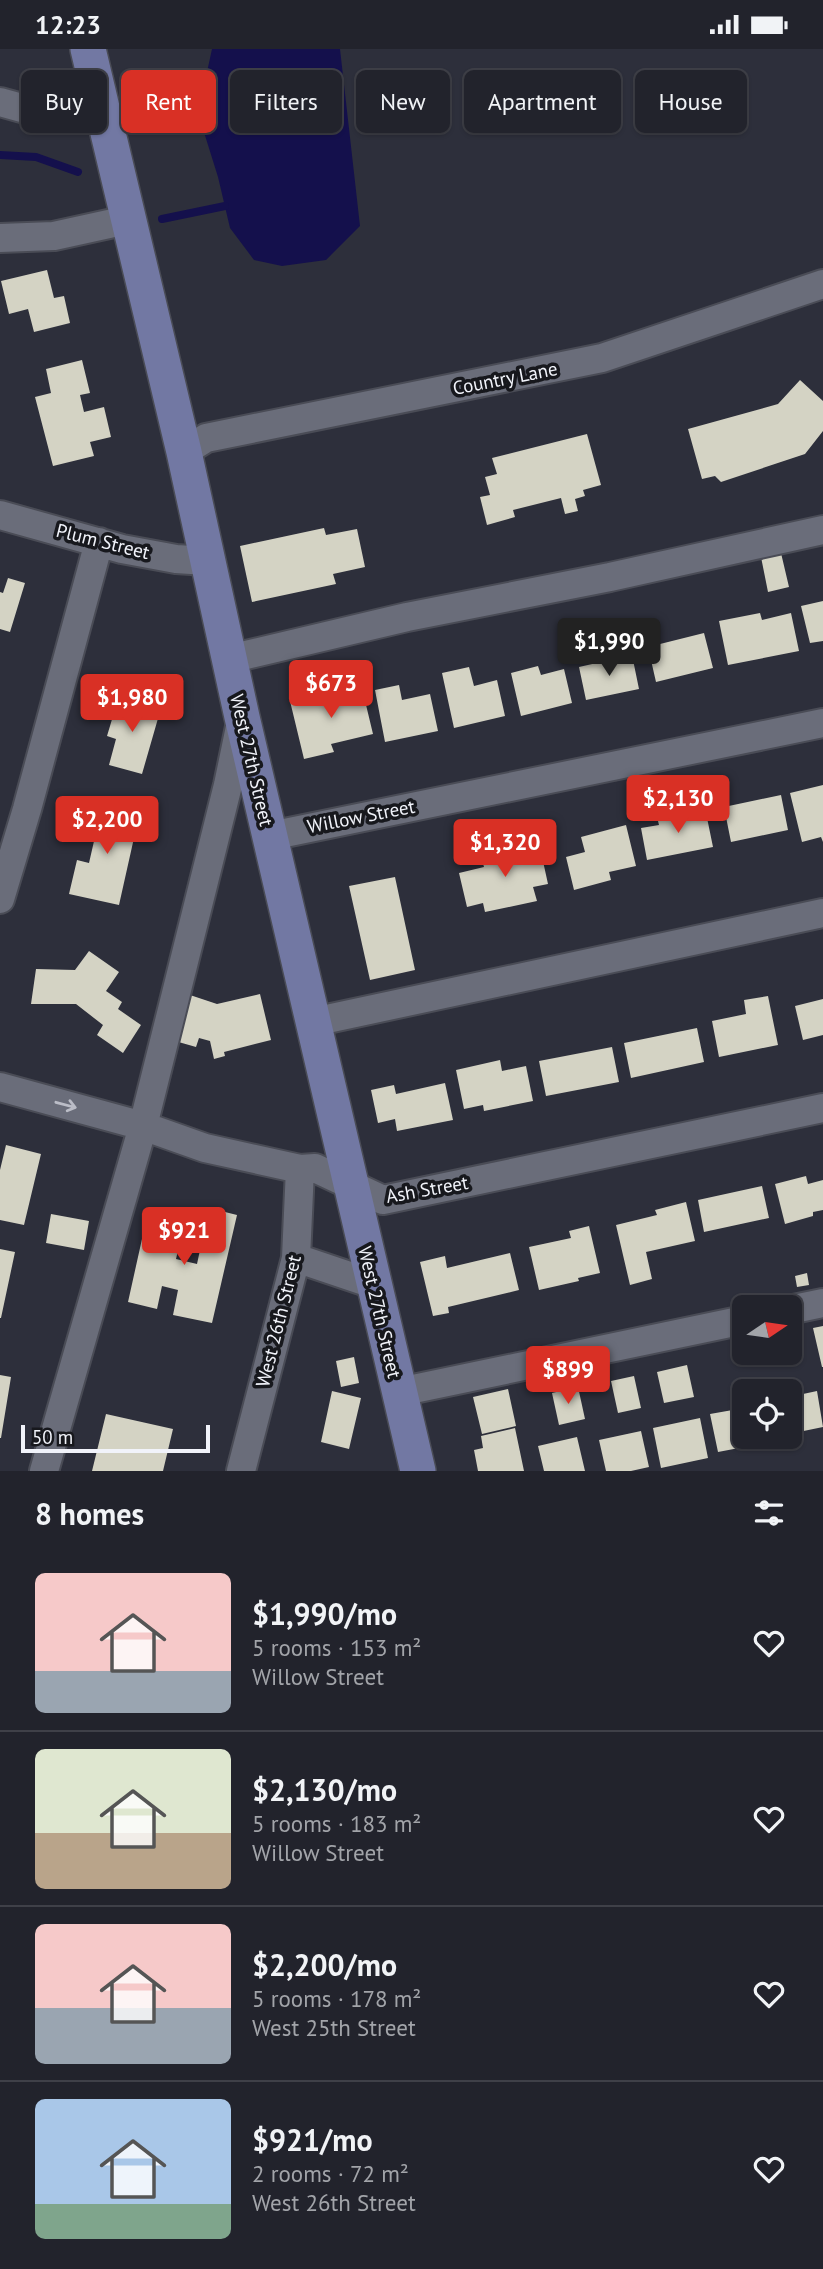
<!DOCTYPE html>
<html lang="en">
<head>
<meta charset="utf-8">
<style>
  :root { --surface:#22232c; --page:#2a2b34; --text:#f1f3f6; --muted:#a2a4a9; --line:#3f4048; --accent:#d93025 }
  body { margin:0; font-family:"PT Sans",sans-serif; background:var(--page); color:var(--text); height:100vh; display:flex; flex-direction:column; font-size:26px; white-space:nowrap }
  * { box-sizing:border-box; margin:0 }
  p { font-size:23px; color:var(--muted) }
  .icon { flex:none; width:38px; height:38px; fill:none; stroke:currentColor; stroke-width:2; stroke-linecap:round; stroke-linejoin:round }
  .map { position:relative; height:1422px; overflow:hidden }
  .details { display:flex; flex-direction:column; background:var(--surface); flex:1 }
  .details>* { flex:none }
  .hud { position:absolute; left:21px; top:21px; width:782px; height:63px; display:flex; gap:14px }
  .needle { width:46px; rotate:77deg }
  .buttons { position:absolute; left:732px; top:1246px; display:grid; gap:14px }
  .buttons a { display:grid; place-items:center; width:70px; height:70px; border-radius:10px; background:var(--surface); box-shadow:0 2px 5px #0004,0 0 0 2px var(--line); font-size:35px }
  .scale { position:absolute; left:21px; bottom:18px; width:189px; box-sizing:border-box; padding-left:7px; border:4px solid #f1f3fa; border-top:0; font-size:19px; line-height:24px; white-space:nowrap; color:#f1f3fa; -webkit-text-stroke:5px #17181d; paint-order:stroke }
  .price { position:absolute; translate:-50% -60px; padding:0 16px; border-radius:7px; background:var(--accent); color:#fff; font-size:23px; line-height:46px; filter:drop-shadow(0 2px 4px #0008) }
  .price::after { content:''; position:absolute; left:50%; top:42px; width:21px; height:16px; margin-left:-10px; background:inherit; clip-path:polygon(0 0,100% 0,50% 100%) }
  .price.on { background:#222; color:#fff }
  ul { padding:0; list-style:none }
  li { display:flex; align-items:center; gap:21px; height:175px; padding:0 35px }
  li+li { border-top:2px solid var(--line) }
  li span { display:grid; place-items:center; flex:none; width:196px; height:140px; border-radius:10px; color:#555 }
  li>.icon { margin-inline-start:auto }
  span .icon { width:84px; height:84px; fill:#fffc; stroke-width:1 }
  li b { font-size:30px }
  h2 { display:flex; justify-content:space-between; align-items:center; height:84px; padding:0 35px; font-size:30px }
  .pill { padding:0 24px; border-radius:10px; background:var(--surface); box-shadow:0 2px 5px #0004,0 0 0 2px var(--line); font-size:24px; line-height:63px }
  .pill.on { background:var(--accent); color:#fff }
  .status { display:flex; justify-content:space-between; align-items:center; height:49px; padding:0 35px; background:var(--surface); direction:ltr }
  .status svg { height:19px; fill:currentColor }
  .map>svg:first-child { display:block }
</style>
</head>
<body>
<div class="status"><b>12:23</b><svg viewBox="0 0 49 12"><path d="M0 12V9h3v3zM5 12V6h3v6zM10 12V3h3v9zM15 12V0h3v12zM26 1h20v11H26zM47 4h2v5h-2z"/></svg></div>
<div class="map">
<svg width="823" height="1422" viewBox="0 0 823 1422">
  <rect width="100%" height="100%" fill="#2d2f3b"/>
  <path fill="#14104c" d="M212,0H340L360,177L326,211L282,217L254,211L230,179L218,128L203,80L207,23Z"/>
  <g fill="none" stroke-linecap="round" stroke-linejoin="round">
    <path stroke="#14104c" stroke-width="8" d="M0,106L36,108L78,123
      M162,170L225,157"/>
  </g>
  <path fill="#d4d3c4" d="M47,221L54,249L64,247L70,274L34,283L28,260L9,265L1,232Z
    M82,311L90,344L80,346L84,363L104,358L111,388L90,393L94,407L53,417L35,348L51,344L46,320Z
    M800,331L823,352V382L805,405L721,433L715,427L702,430L688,380L778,355Z
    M587,385L601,436L583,441L585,447L575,450L578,462L565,465L561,449L513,461L515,468L487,476L480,448L490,446L485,428L497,425L492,409Z
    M324,479L326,486L357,480L365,518L333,525L336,535L252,553L240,497Z
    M781,504L789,538L768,543L761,508Z
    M8,529L25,534L10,583L0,580V543L3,544Z
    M823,552V592L810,594L801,557Z
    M760,564L762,571L791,564L799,602L728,616L719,572Z
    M704,584L713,619L656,633L648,598Z
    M632,606L639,640L586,651L579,618Z
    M538,617L541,626L564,620L572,654L521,667L511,624Z
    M469,618L474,637L497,631L505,667L454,679L442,624Z
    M361,635L373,685L331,695L334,703L304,710L290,652Z
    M399,636L402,651L430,645L438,682L385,693L375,641Z
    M119,647L161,659L142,725L109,716L116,690L107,687Z
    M823,736V793L821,788L802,793L790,744Z
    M781,746L788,781L731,793L724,758Z
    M103,753L140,762L119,856L69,845L77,811L89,814Z
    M705,759L713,798L647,811L641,779L659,776L657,768Z
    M626,776L636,817L609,823L611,831L574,841L566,808L585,803L581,788Z
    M539,794L548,835L533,838L537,852L485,863L483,854L467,858L459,824L484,818L481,807Z
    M395,828L415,921L370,931L349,837Z
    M89,902L119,923L106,942L122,953L118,960L141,976L123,1004L97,986L103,976L76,955H31L36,920L75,921Z
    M260,945L271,991L224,1003L225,1007L214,1010L210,992L199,989L196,998L175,992L190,946L217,955Z
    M768,947L778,996L719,1008L712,972L746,965L744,951Z
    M823,950V986L803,991L795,957Z
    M697,979L704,1013L631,1029L624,994Z
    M612,998L619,1033L546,1047L539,1012Z
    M500,1011L502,1022L526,1017L533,1052L484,1062L483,1056L464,1060L456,1021Z
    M445,1034L453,1071L397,1082L395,1070L378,1074L371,1041L394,1036L396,1045Z
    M6,1096L41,1105L24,1176L0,1171V1121Z
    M806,1127L808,1135L823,1131V1161L813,1163V1167L785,1175L775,1135Z
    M762,1137L769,1169L704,1183L698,1151Z
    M686,1153L695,1192L646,1203L652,1230L630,1236L616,1176L657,1166L655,1161Z
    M209,1159L237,1166L212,1274L173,1266L178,1241L162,1237L157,1260L128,1253L146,1172L183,1180L176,1210L197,1215Z
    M51,1165L89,1172L84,1201L46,1194Z
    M589,1177L600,1224L578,1229L579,1232L539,1241L529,1198L571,1189L569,1182Z
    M0,1200L15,1203L1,1269H0Z
    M510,1204L519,1241L448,1258L449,1264L433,1267L420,1213L445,1207L447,1219Z
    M807,1224L809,1236L797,1238L795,1227Z
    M823,1277V1318H822L813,1279Z
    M354,1308L359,1334L341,1338L336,1312Z
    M687,1316L694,1348L664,1354L657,1323Z
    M0,1326L11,1328L1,1389H0Z
    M634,1327L641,1359L618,1364L611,1332Z
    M801,1336L803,1345L817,1342L823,1378L789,1385V1342H783V1340Z
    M578,1338L585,1370L559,1376L552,1344Z
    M508,1340L516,1377L482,1385L473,1348Z
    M332,1342L361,1349L349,1400L321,1393Z
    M744,1359V1388H769L770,1393L718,1403L710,1365Z
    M106,1365L173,1380L163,1422H92Z
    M700,1369L708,1409L661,1419L653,1379Z
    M515,1379L524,1422H478L474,1401L483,1399L481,1387Z
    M641,1382L649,1418L631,1422H606L599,1391Z
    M577,1388L585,1422H544L538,1397Z"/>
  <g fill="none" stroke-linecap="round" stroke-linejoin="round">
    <defs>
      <path id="minor" d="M0,53L29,61L98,44
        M0,189L54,187L127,171
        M184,403L206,389L602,309L823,235
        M0,466L122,500L176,510L207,512
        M229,610L407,568L610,528L823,481
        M270,787L823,674
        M0,850L27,760L99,493
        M313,973L823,864
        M0,1038L143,1077L205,1099L300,1120L315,1119L383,1151L823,1059
        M296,1209L373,1235
        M789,1261L823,1254
        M399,1343L744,1271
        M44,1422L143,1077L228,736L241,673
        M241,1422L296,1209L300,1120"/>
      <path id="major" d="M88,0L184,403L242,668L418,1422"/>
    </defs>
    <use href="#minor" stroke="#4a4c56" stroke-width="32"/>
    <use href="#major" stroke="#4a4c56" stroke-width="38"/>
    <use href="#minor" stroke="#6a6d7a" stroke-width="28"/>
    <use href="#major" stroke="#7278a3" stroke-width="35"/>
  </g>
  <defs><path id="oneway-shaft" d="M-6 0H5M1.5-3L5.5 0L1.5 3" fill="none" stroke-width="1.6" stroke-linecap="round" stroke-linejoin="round" transform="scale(1.75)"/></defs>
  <use stroke="#bbbdc7" href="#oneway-shaft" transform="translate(66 1056) rotate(15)"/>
  <g text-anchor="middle" stroke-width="7" stroke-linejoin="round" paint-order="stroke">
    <g font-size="19" fill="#f1f3fa" stroke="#17181d">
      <text transform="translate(505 329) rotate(-11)" y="7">Country Lane</text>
      <text transform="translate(103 492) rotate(14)" y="7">Plum Street</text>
      <text transform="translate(252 711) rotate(77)" y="7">West 27th Street</text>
      <text transform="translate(361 767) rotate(-11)" y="7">Willow Street</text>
      <text transform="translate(427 1140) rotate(-10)" y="7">Ash Street</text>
      <text transform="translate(380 1263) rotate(77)" y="7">West 27th Street</text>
      <text transform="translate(278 1272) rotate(-76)" y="7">West 26th Street</text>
    </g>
  </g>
</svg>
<div class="buttons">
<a><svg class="needle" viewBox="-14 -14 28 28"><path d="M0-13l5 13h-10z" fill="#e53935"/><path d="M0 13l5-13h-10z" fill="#a2a4a9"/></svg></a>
<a><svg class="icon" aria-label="locate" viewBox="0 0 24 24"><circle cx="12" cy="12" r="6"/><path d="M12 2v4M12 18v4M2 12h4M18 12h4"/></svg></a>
</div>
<div class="scale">50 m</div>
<b class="price on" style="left:609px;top:629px">$1,990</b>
<b class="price" style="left:331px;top:671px">$673</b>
<b class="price" style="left:132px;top:685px">$1,980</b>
<b class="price" style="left:678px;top:786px">$2,130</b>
<b class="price" style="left:107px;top:807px">$2,200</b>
<b class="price" style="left:505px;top:830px">$1,320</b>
<b class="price" style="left:184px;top:1218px">$921</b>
<b class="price" style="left:568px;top:1357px">$899</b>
<div class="hud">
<a class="pill">Buy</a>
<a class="pill on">Rent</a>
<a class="pill">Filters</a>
<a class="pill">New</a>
<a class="pill">Apartment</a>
<a class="pill">House</a>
</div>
</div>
<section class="details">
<h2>8 homes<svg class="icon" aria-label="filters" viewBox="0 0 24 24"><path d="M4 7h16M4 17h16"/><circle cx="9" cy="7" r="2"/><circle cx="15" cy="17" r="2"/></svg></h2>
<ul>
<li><span style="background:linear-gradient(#f6c9c9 70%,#9aa5b1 0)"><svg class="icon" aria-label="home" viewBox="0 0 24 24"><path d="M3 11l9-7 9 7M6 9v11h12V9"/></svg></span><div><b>$1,990/mo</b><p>5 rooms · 153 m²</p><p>Willow Street</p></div><svg class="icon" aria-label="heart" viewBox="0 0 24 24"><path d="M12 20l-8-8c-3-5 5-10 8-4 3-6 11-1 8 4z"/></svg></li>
<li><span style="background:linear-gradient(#dfe7d0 60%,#b9a48a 0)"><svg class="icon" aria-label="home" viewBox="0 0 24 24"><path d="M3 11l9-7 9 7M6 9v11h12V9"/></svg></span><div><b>$2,130/mo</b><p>5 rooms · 183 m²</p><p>Willow Street</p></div><svg class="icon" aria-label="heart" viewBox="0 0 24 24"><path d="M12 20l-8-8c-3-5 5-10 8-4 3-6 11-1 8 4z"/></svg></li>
<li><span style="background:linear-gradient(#f6c9c9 60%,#9aa5b1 0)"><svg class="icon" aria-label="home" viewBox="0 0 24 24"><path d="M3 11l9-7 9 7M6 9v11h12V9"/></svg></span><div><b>$2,200/mo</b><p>5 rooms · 178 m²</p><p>West 25th Street</p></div><svg class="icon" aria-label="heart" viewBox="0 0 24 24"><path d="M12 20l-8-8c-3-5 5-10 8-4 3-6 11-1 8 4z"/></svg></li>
<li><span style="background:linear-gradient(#a9c7e8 75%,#7fa58c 0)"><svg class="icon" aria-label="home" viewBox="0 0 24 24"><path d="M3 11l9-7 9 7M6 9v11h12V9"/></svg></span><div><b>$921/mo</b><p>2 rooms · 72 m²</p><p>West 26th Street</p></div><svg class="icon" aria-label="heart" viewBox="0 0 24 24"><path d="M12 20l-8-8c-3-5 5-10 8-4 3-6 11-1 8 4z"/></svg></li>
</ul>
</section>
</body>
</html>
